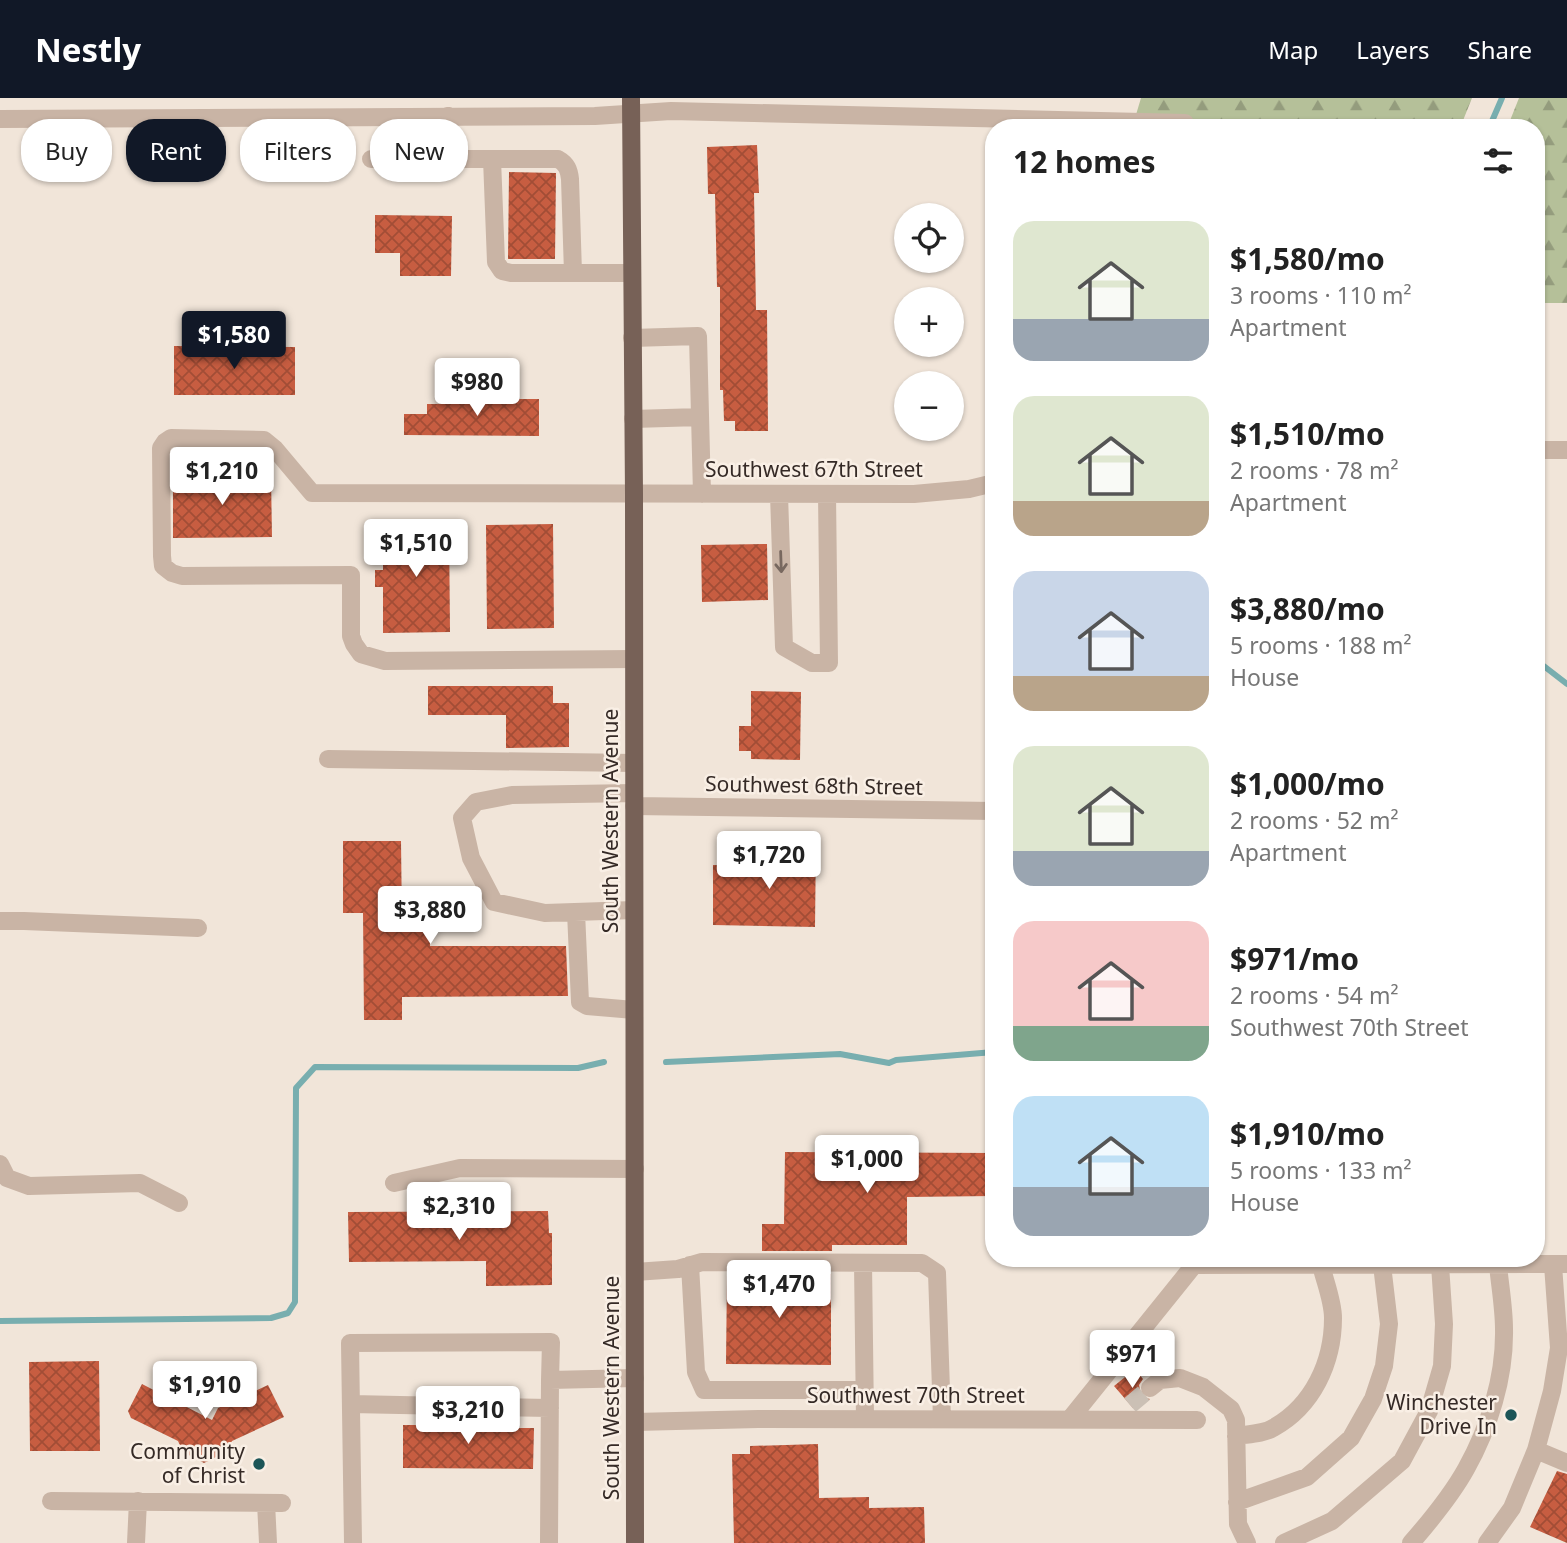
<!DOCTYPE html>
<html lang="en">
<head>
<meta charset="utf-8">
<style>
  :root { --surface:#fff; --page:#f2f2f2; --text:#222; --muted:#767676; --accent:#111827 }
  body { margin:0; font-family:"Noto Sans",sans-serif; background:var(--page); color:var(--text); height:100vh; display:flex; flex-direction:column; font-size:26px; white-space:nowrap }
  * { box-sizing:border-box; margin:0 }
  p { font-size:23px; color:var(--muted) }
  .icon { flex:none; width:38px; height:38px; fill:none; stroke:currentColor; stroke-width:2; stroke-linecap:round; stroke-linejoin:round }
  .map { position:relative; flex:1; overflow:hidden }
  .details { position:absolute; left:985px; top:21px; width:560px; height:1148px; display:flex; flex-direction:column; background:var(--surface); border-radius:28px; box-shadow:0 2px 5px #0004 }
  .details>* { flex:none }
  .hud { position:absolute; left:21px; top:21px; width:665px; height:63px; display:flex; gap:14px }
  .controls { position:absolute; left:894px; top:105px; display:grid; gap:14px }
  .controls a { display:grid; place-items:center; width:70px; height:70px; border-radius:50%; background:var(--surface); box-shadow:0 2px 5px #0004; font-size:35px }
  .price { position:absolute; translate:-50% -60px; padding:0 16px; border-radius:7px; background:#fff; color:#222; font-size:23px; line-height:46px; filter:drop-shadow(0 2px 4px #0008) }
  .price::after { content:''; position:absolute; left:50%; top:42px; width:21px; height:16px; margin-left:-10px; background:inherit; clip-path:polygon(0 0,100% 0,50% 100%) }
  .price.current { background:var(--accent); color:#fff }
  ul { padding:0; list-style:none }
  li { display:flex; align-items:center; gap:21px; height:175px; padding:0 28px }
  li span { display:grid; place-items:center; flex:none; width:196px; height:140px; border-radius:21px; color:#555 }
  li>.icon { margin-inline-start:auto }
  span .icon { width:84px; height:84px; fill:#fffc; stroke-width:1 }
  li b { font-size:30px }
  h2 { display:flex; justify-content:space-between; align-items:center; height:84px; padding:0 28px; font-size:30px }
  .chip { padding:0 24px; border-radius:28px; background:var(--surface); box-shadow:0 2px 5px #0004; font-size:24px; line-height:63px }
  .chip.current { background:var(--accent); color:#fff }
  header { display:flex; align-items:center; gap:42px; box-sizing:border-box; height:98px; padding:0 35px; background:var(--accent); color:#fff }
  header strong { font-size:33px }
  nav { display:flex; gap:38px; margin-inline-start:auto; font-size:24px }
  .map>svg:first-child { display:block }
</style>
</head>
<body>
<header>
<strong>Nestly</strong>
<nav><a>Map</a><a>Layers</a><a>Share</a></nav>
</header>
<div class="map">
<svg width="1567" height="1445" viewBox="0 0 1567 1445">
  <defs>
    <pattern id="forest-firs" width="22" height="20" patternUnits="userSpaceOnUse" patternTransform="scale(1.75)"><rect width="22" height="20" fill="#b5c099"/><path d="M5 1l3.5 6h-7zM16 11l3.5 6h-7z" fill="#949c7d"/></pattern>
    <pattern id="building-cross-hatch" width="8" height="8" patternUnits="userSpaceOnUse" patternTransform="scale(1.75)"><rect width="8" height="8" fill="#c75d41"/><path d="M0 0l8 8M0 8l8-8" fill="none" stroke="#a24d36"/></pattern>
  </defs>
  <rect width="100%" height="100%" fill="#f1e5d9"/>
  <path fill="url(#forest-firs)" d="M1141,0H1472L1460,30H1132Z
    M1519,0H1567V205H1537L1536,30H1507Z"/>
  <g fill="none" stroke-linecap="round" stroke-linejoin="round">
    <path stroke="#78aeaf" stroke-width="6" d="M1489,30L1502,0
      M1536,562L1567,586
      M666,964L840,956L889,965L896,962L994,954
      M0,1223L271,1220L288,1215L295,1204L296,990L315,969L578,970L604,964"/>
  </g>
  <path fill="url(#building-cross-hatch)" d="M757,47L759,95H754L756,212H767L768,333H735V323H724L723,292H720V189H717L715,96H708L707,49Z
    M509,74L556,75L555,161H508Z
    M375,117L452,118L451,178H400V155H375Z
    M174,248L295,249V297H174Z
    M448,301H539V338L404,337V316H427V306H448Z
    M271,378L272,439L173,440V379Z
    M553,426L554,530L487,531L486,427Z
    M383,427H449L450,534L383,535V489H375V472H383Z
    M767,446L768,502L702,504L701,447Z
    M428,588H553V605H569V649L506,650V617H428Z
    M751,593L801,594L800,662L751,661V653H739V628H751Z
    M786,741H816L815,829L713,827V767L786,768Z
    M343,743H401L402,825H430V848H566L568,898L402,899V922H364L363,815H343Z
    M785,1054L994,1055V1098L907,1099V1147H832V1153H762V1126H784Z
    M548,1113L549,1135H552V1187L486,1188V1163L349,1164L348,1114Z
    M762,1176H831V1267L726,1266L727,1177L762,1178Z
    M99,1263L100,1353H30L29,1264Z
    M1135,1271L1143,1281L1139,1287L1141,1297L1145,1300L1150,1301L1138,1310H1133L1114,1288Z
    M142,1286L212,1322L218,1310L268,1287L284,1319L232,1343L226,1354L204,1365L183,1354L178,1343L131,1320L128,1313Z
    M463,1320H495V1330H534L533,1371L403,1370V1327H462Z
    M818,1346L819,1400L869,1399V1410L924,1409L925,1445H734L732,1356H750V1348Z
    M1557,1373L1567,1376V1445L1530,1429Z"/>
  <g fill="none" stroke-linecap="round" stroke-linejoin="round">
    <path stroke="#cbc0b5" stroke-width="18" stroke-dasharray="18 9" stroke-linecap="butt" d="M1130,1307L1150,1290"/>
    <path stroke="#c9b4a5" stroke-width="18" d="M448,18L449,60
      M0,21L595,18L671,13L1185,25
      M371,61H558C567,66 569,72 570,81L573,175H632
      M492,61L496,164L502,173L511,175H573
      M632,240L698,238L702,396
      M633,321L700,319
      M1536,352H1567
      M779,396L784,549L812,565H829L827,396
      M634,561L385,563L361,556L354,546L351,538V477L182,478L172,475L163,468L162,458L161,350L165,344L171,340L264,342L275,351L312,395L914,396L969,391L994,385
      M328,661L634,665
      M634,695L512,697L476,704L462,720L471,760L494,804L545,815L634,812
      M634,708L994,713
      M576,814L580,904L587,908L634,912
      M0,823H24L198,830
      M0,1066L7,1080L29,1088L140,1085L179,1105
      M394,1085L460,1070L635,1071
      M863,1165L865,1321
      M690,1167L696,1274L704,1292H865
      M635,1174L678,1171L702,1164L922,1165L937,1175L942,1321
      M1150,1290L1160,1282L1180,1280L1203,1289L1231,1311L1236,1322L1238,1426L1247,1445
      M351,1306L550,1310
      M1070,1321L1194,1167L1567,1166
      M635,1324L758,1321L1197,1322
      M1236,1338C1248,1336 1263,1336 1273,1330C1313,1308 1333,1264 1333,1220C1333,1203 1325,1184 1321,1167
      M1536,1352L1552,1293L1559,1250L1553,1167
      M51,1403L282,1405
      M1237,1404L1307,1379L1351,1340L1373,1301L1384,1268L1389,1226L1382,1167
      M266,1405L268,1445
      M136,1445L138,1403
      M353,1445L350,1245L551,1244L550,1282
      M549,1445L550,1282L635,1280
      M1284,1445L1332,1423L1402,1363L1429,1313L1442,1268L1444,1226L1440,1167
      M1411,1445C1431,1422 1451,1398 1466,1371C1489,1330 1505,1279 1504,1231C1504,1210 1500,1188 1498,1167
      M1487,1445L1512,1410L1536,1352L1567,1365"/>
    <path stroke="#776157" stroke-width="18" d="M631,0L634,396L635,1445"/>
  </g>
  <defs><path id="oneway-shaft" d="M-6 0H5M1.5-3L5.5 0L1.5 3" fill="none" stroke-width="1.6" stroke-linecap="round" stroke-linejoin="round" transform="scale(1.75)"/></defs>
  <use stroke="#78685f" href="#oneway-shaft" transform="translate(781 464) rotate(88)"/>
  <g fill="#1c5557" stroke="#f9efe5" stroke-width="2.5">
    <circle cx="1511" cy="1317" r="7"/>
    <circle cx="259" cy="1366" r="7"/>
  </g>
  <g text-anchor="middle" stroke-width="5" stroke-linejoin="round" paint-order="stroke">
    <g font-size="21" fill="#352a26" stroke="#f9efe5">
      <text x="814" y="379">Southwest 67th Street</text>
      <text transform="translate(814 688) rotate(1)" y="7">Southwest 68th Street</text>
      <text transform="translate(611 723) rotate(-90)" y="7">South Western Avenue</text>
      <text transform="translate(612 1290) rotate(-90)" y="7">South Western Avenue</text>
      <text x="916" y="1305">Southwest 70th Street</text>
    </g>
    <g font-size="21" fill="#352a26" stroke="#f9efe5" text-anchor="end">
      <text x="1497" y="1312">Winchester<tspan x="1497" dy="24">Drive In</tspan></text>
      <text x="245" y="1361">Community<tspan x="245" dy="24">of Christ</tspan></text>
    </g>
  </g>
</svg>
<div class="controls">
<a><svg class="icon" aria-label="locate" viewBox="0 0 24 24"><circle cx="12" cy="12" r="6"/><path d="M12 2v4M12 18v4M2 12h4M18 12h4"/></svg></a>
<a>+</a>
<a>−</a>
</div>
<b class="price current" style="left:234px;top:273px">$1,580</b>
<b class="price" style="left:477px;top:320px">$980</b>
<b class="price" style="left:222px;top:409px">$1,210</b>
<b class="price" style="left:416px;top:481px">$1,510</b>
<b class="price" style="left:769px;top:793px">$1,720</b>
<b class="price" style="left:430px;top:848px">$3,880</b>
<b class="price" style="left:867px;top:1097px">$1,000</b>
<b class="price" style="left:459px;top:1144px">$2,310</b>
<b class="price" style="left:779px;top:1222px">$1,470</b>
<b class="price" style="left:1132px;top:1292px">$971</b>
<b class="price" style="left:205px;top:1323px">$1,910</b>
<b class="price" style="left:468px;top:1348px">$3,210</b>
<div class="hud">
<a class="chip">Buy</a>
<a class="chip current">Rent</a>
<a class="chip">Filters</a>
<a class="chip">New</a>
</div>
<section class="details">
<h2>12 homes<svg class="icon" aria-label="filters" viewBox="0 0 24 24"><path d="M4 7h16M4 17h16"/><circle cx="9" cy="7" r="2"/><circle cx="15" cy="17" r="2"/></svg></h2>
<ul>
<li><span style="background:linear-gradient(#dfe7d0 70%,#9aa5b1 0)"><svg class="icon" aria-label="home" viewBox="0 0 24 24"><path d="M3 11l9-7 9 7M6 9v11h12V9"/></svg></span><div><b>$1,580/mo</b><p>3 rooms · 110 m²</p><p>Apartment</p></div></li>
<li><span style="background:linear-gradient(#dfe7d0 75%,#b9a48a 0)"><svg class="icon" aria-label="home" viewBox="0 0 24 24"><path d="M3 11l9-7 9 7M6 9v11h12V9"/></svg></span><div><b>$1,510/mo</b><p>2 rooms · 78 m²</p><p>Apartment</p></div></li>
<li><span style="background:linear-gradient(#c9d6e8 75%,#b9a48a 0)"><svg class="icon" aria-label="home" viewBox="0 0 24 24"><path d="M3 11l9-7 9 7M6 9v11h12V9"/></svg></span><div><b>$3,880/mo</b><p>5 rooms · 188 m²</p><p>House</p></div></li>
<li><span style="background:linear-gradient(#dfe7d0 75%,#9aa5b1 0)"><svg class="icon" aria-label="home" viewBox="0 0 24 24"><path d="M3 11l9-7 9 7M6 9v11h12V9"/></svg></span><div><b>$1,000/mo</b><p>2 rooms · 52 m²</p><p>Apartment</p></div></li>
<li><span style="background:linear-gradient(#f6c9c9 75%,#7fa58c 0)"><svg class="icon" aria-label="home" viewBox="0 0 24 24"><path d="M3 11l9-7 9 7M6 9v11h12V9"/></svg></span><div><b>$971/mo</b><p>2 rooms · 54 m²</p><p>Southwest 70th Street</p></div></li>
<li><span style="background:linear-gradient(#bfe0f5 65%,#9aa5b1 0)"><svg class="icon" aria-label="home" viewBox="0 0 24 24"><path d="M3 11l9-7 9 7M6 9v11h12V9"/></svg></span><div><b>$1,910/mo</b><p>5 rooms · 133 m²</p><p>House</p></div></li>
</ul>
</section>
</div>
</body>
</html>
